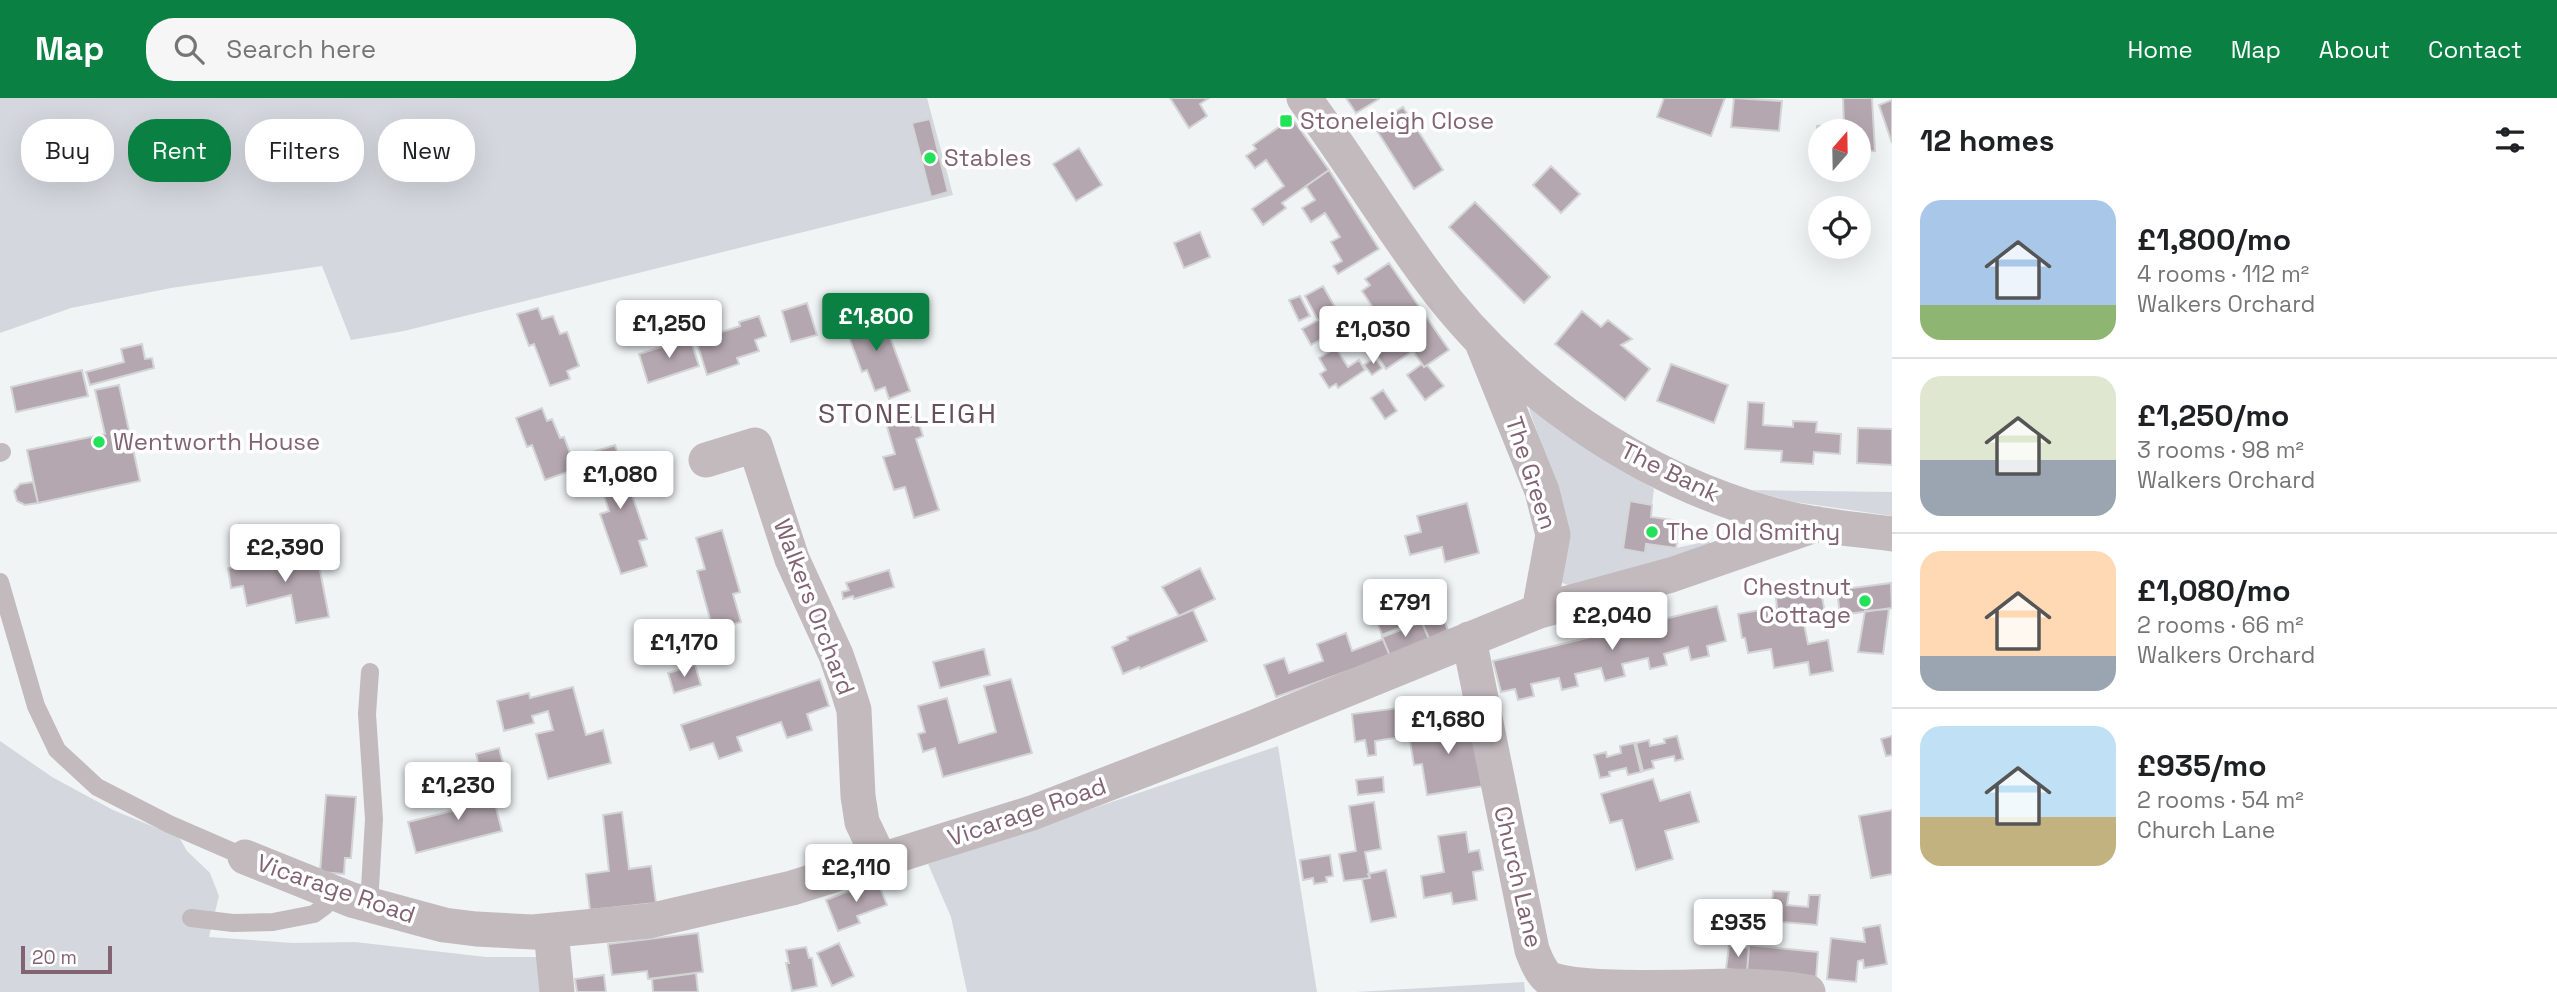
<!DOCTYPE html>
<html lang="en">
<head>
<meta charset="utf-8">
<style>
  :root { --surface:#fff; --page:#f6f6f6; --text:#202124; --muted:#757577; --line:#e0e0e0; --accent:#0b8043 }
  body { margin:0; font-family:"Space Grotesk",sans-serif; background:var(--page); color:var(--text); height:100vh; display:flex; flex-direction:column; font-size:26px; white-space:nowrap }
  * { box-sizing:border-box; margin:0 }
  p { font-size:23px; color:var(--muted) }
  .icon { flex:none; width:38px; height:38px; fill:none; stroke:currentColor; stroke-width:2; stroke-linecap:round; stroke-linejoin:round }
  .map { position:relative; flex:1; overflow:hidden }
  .panel { display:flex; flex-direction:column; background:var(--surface); width:665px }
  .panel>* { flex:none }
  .hud { position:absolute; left:21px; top:21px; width:665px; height:63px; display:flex; gap:14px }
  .needle { width:46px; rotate:20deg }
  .controls { position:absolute; left:1808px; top:21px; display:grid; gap:14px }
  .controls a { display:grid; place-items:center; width:63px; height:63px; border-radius:50%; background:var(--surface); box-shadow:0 7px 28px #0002; font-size:35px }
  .scale { position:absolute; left:21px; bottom:18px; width:91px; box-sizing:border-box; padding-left:7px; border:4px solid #816372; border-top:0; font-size:19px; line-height:24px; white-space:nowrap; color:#816372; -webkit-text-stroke:5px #fff; paint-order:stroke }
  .price { position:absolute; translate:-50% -60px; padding:0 16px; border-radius:7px; background:#fff; color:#222; font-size:23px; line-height:46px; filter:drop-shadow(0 2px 4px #0008) }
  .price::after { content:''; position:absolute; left:50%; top:42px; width:21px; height:16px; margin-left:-10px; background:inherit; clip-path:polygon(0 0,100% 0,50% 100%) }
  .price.current { background:var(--accent); color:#fff }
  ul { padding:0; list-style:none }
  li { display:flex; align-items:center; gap:21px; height:175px; padding:0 28px }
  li+li { border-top:2px solid var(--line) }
  li span { display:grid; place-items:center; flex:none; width:196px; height:140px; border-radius:21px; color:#555 }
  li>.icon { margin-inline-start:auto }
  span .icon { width:84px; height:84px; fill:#fffc; stroke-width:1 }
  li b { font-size:30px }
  h2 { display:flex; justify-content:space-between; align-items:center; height:84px; padding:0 28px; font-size:30px }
  .pill { padding:0 24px; border-radius:28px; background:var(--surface); box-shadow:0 7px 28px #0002; font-size:24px; line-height:63px }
  .pill.current { background:var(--accent); color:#fff }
  header { display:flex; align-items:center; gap:42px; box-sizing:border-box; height:98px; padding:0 35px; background:var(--accent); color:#fff }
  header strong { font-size:33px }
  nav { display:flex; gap:38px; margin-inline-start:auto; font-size:24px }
  .search { width:490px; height:63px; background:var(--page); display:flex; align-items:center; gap:18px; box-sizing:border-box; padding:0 24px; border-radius:28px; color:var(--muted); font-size:26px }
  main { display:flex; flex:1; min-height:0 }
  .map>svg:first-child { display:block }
</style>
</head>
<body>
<header>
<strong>Map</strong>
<div class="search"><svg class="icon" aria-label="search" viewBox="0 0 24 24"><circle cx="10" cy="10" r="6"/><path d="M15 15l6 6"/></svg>Search here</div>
<nav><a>Home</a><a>Map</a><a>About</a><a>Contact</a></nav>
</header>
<main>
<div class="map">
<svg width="1892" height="894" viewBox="0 0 1892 894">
  <rect width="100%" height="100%" fill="#f0f4f4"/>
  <path fill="#d4d8de" d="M0,0H927L953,97L404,233L351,242L322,168L171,190L71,210L0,235Z
    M1535,306L1593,352L1654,391L1652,407L1630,404L1623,451L1644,455L1646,446L1676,450L1709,443L1713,454L1573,489L1560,484L1549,368L1529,311Z
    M1751,392L1892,394V418L1788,403Z
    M0,643L52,679L113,712L179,739L187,753L210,775L219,798L209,839L294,845L355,844L486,859H544L548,894H0Z
    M1278,648L1317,894H967L951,819L928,766Z
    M1524,884L1525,894H1356Z"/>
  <path fill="#b5a7af" stroke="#d3d5d5" stroke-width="2" d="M1170,0H1209L1200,6L1207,18L1189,30Z
    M1346,0H1379V1L1356,15Z
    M1664,0H1725L1711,38L1657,19Z
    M1734,0L1782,3L1779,33L1731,29Z
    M1843,0H1872L1875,53L1858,54V33H1820L1819,56L1817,28L1844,27Z
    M1892,2V45L1879,7Z
    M1403,9L1443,72L1414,91L1374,28Z
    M1292,20L1329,72L1282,105L1286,110L1263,127L1252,111L1284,88L1266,62L1255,70L1246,58L1256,51L1253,47Z
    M930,21L948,94L931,99L912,25Z
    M1079,50L1102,87L1076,103L1053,66Z
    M1551,68L1580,96L1561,115L1533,87Z
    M1329,72L1379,151L1338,176L1333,168L1342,163L1331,144L1340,139L1325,115L1311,124L1302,110L1315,102L1306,88Z
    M1475,104L1550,179L1524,205L1449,129Z
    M1200,134L1210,159L1184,170L1174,145Z
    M1389,165L1449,252L1424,269L1413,253L1386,271L1376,256L1404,237L1394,223L1386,229L1362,193L1370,187L1365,181Z
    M1323,188L1345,227L1311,247L1302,231L1318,222L1305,198Z
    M1300,198L1310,218L1299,223L1289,202Z
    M807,205L817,237L791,244L782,213Z
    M538,210L542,221L553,218L560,236L567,234L579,268L567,273L570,281L550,288L534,246L529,248L517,216Z
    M868,211L874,227L884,223L910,293L889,301L885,289L875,293L867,272L862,274L842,220Z
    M1582,213L1601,229L1608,222L1632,241L1621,247L1650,271L1625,302L1555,246Z
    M759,218L766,238L755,242L759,253L737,260L739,266L707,277L696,242L740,228L739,224Z
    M690,240L699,268L648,285L639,256Z
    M142,246L145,261L152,260L154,270L90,287L86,274L124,264L121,251Z
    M1336,250L1348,269L1359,262L1365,272L1338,290L1336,286L1329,290L1320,276L1326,272L1319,260Z
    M1375,260L1382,270L1372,277L1364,267Z
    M1422,266L1424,269L1427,267L1444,288L1425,302L1407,277Z
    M1671,266L1728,287L1714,325L1657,303Z
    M82,272L88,298L16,314L11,289Z
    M119,287L140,383L38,405L27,352L105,336L95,292Z
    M1383,292L1397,313L1385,321L1371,300Z
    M1748,304L1764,305L1763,327L1793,329V323L1817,324L1816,334L1841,336L1840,356L1814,354L1813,366L1781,364L1782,353L1745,351Z
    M542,310L547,323L552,321L560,340L564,339L576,371L545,382L532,347L527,349L516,320Z
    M915,313L923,338L916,341L939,412L914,420L905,389L894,392L883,359L895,356L885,322Z
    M1858,330L1892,331V367L1857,365Z
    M615,347L647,441L639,443L647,468L621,476L600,416L609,413L590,355Z
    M33,384L38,405L25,407L17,403L14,393L20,386Z
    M1630,403L1652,407L1651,419L1680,423L1676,450L1646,446L1645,455L1623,451Z
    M1467,405L1479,455L1445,464L1442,449L1410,457L1405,438L1421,434L1417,418Z
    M722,432L740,494L733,496L741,524L713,532L697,473L705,471L696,440Z
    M316,452L329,519L296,525L291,497L247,508L243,488L231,490L228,470L286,461L285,457Z
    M1200,470L1215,501L1179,518L1162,489Z
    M889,472L894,489L854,501L853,498L843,501L842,494L849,492L846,485Z
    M1891,485L1892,510L1840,517L1837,492Z
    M1821,492L1826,522L1804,526L1808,546L1828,542L1833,573L1810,577L1808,564L1774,570L1771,551L1748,555L1745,540H1742L1738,516L1777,509L1776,500Z
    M1434,499L1448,532L1429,541L1414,507Z
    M1717,508L1726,543L1707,548L1709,558L1691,562L1688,549L1664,556L1667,567L1650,571L1648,560L1622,566L1625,578L1605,583L1601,570L1575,576L1578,588L1562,592L1559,580L1531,586L1534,598L1518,602L1515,591L1501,594L1493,563Z
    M1416,509L1420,521L1382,537L1377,524Z
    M1889,511L1883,556L1858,554L1865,513Z
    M1193,512L1207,543L1140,571L1139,569L1123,576L1112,549L1128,542L1127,539Z
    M1422,524L1429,541L1390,558L1382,539Z
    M1346,535L1352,553L1383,541L1390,558L1276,599L1264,567L1284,560L1289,575L1323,563L1317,546Z
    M984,551L990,577L940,590L933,564Z
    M695,567L701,587L674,595L668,575Z
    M820,581L829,608L807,616L812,632L787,640L781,624L737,639L742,653L719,661L713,645L690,652L681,627Z
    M1011,581L1032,655L943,679L935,650L923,654L918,636L925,634L918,608L947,600L959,645L996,634L984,588Z
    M573,589L586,637L603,632L611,665L548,681L536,636L553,632L548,613L532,618L534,625L504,633L497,603L529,595L530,600Z
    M1398,610L1401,639L1375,643L1376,657L1368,658L1365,642L1355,644L1352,616Z
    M1473,620L1484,688L1427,697L1422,666L1414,667L1409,638L1424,636L1423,628Z
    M1677,638L1683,661L1675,663L1674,658L1652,663L1654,670L1643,673L1636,645L1649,642L1650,648L1665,645L1664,641Z
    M1892,638V657L1886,658L1881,641Z
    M1634,645L1641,674L1628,677L1626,670L1609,674L1610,678L1600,680L1594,657L1606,654L1607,659L1621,655L1620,648Z
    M499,650L506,676L483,682L476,656Z
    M1383,679L1384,694L1358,697L1356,682Z
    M1653,681L1660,703L1690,694L1699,724L1665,733L1673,761L1636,772L1622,722L1610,725L1601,696Z
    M490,686L502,733L416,755L408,724L464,710L460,693Z
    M326,697L356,699L351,760H345L344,776L320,774Z
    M1374,704L1381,751L1365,754L1370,780L1344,783L1339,756L1356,753L1349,708Z
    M1892,712V776L1871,780L1859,718Z
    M622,714L629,771L651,768L656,805L590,812L586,776L609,773L603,717Z
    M1466,734L1469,754L1479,752L1483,772L1473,774L1477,802L1453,806L1451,795L1424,800L1421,778L1444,774L1438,738Z
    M1330,757L1333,778L1326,779L1327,784L1314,786L1313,780L1303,782L1300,762Z
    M1386,772L1396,819L1371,824L1362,781L1370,780L1368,776Z
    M877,782L887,807L857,818L860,825L838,833L826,802Z
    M1773,793L1789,794L1787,807L1808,809L1809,797H1820L1817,827L1770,823Z
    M1880,827L1887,866L1864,870L1863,862L1858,863L1856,884L1827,881L1831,840L1865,844L1863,830Z
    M698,835L703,874L648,881L647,873L612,877L608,846Z
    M839,845L854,878L832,888L817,855Z
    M1749,847L1818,854L1816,881L1747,874Z
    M1729,848L1749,850L1747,874L1726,871Z
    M806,849L809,860H812L817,888L792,893L786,865H789L786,852Z
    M696,875L698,894H653L652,881Z
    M604,877L606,894H577L575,881Z"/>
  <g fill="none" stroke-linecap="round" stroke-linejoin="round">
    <path stroke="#c3babe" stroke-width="18" d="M0,355L2,354
      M0,484L36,608L57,652L97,689L169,726L245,759
      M369,807L374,721L367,616L370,574
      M191,820L233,825L273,824L314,816L325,808L334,794"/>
    <path stroke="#c3babe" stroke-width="35" d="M1304,0C1347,58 1385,121 1428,179C1511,293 1641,382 1777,418C1814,428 1854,431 1892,436
      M706,362L755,347L792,461L836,557L845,583L854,612L858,698L862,724L881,764
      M1539,513L1671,477L1818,426
      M1469,541L1532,852C1536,862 1540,873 1548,880C1576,894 1694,889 1733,888C1758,888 1783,890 1808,894
      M245,759L352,802L444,827L476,831L533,834L649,823L792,790L1032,715L1252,630L1539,513L1553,437L1542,393L1481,242
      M551,833L557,894"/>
  </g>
  <g fill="#24e15a" stroke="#fff" stroke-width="2.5">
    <rect x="1279" y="16" width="14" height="14" rx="3.5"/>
    <circle cx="930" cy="60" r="7"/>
    <circle cx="99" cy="344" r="7"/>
    <circle cx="1652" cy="434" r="7"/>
    <circle cx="1865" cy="503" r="7"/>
  </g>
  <g text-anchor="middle" stroke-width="7" stroke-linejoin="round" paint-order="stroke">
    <g font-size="24" fill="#816372" stroke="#fff" text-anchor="start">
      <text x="1300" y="31">Stoneleigh Close</text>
      <text x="944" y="68">Stables</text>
      <text x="113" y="352">Wentworth House</text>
      <text x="1666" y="442">The Old Smithy</text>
      <text x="1851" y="497" text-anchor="end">Chestnut<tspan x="1851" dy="28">Cottage</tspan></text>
    </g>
    <g font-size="24" fill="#816372" stroke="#fff">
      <text transform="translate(1670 374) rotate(26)" y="8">The Bank</text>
      <text transform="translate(1531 375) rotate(72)" y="8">The Green</text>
      <text transform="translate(814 509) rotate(69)" y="8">Walkers Orchard</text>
      <text transform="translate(1027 714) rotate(-19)" y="8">Vicarage Road</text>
      <text transform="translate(1518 779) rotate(77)" y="8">Church Lane</text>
      <text transform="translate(336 791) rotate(19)" y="8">Vicarage Road</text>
    </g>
    <g font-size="28" letter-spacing="2" fill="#66515c" stroke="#fff">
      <text x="908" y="325">STONELEIGH</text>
    </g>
  </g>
</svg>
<div class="controls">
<a><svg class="needle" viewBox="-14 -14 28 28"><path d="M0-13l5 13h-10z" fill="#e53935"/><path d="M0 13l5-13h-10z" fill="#757577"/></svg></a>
<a><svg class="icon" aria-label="locate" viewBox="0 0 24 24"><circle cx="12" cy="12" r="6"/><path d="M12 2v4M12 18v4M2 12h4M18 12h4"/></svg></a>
</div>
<div class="scale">20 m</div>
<b class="price current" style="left:876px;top:255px">£1,800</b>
<b class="price" style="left:669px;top:262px">£1,250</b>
<b class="price" style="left:1373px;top:268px">£1,030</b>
<b class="price" style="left:620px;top:413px">£1,080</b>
<b class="price" style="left:285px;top:486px">£2,390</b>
<b class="price" style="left:1405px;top:541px">£791</b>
<b class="price" style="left:1612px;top:554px">£2,040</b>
<b class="price" style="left:684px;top:581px">£1,170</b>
<b class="price" style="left:1448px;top:658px">£1,680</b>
<b class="price" style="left:458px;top:724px">£1,230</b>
<b class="price" style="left:856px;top:806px">£2,110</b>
<b class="price" style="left:1738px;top:861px">£935</b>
<div class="hud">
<a class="pill">Buy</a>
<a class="pill current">Rent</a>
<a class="pill">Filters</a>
<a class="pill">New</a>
</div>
</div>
<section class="panel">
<h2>12 homes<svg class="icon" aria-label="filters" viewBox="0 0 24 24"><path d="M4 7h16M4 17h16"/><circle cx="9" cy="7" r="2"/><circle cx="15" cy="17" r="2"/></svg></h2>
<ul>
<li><span style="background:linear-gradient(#a9c7e8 75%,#8fb573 0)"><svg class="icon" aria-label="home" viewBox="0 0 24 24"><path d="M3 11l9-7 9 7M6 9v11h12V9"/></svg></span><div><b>£1,800/mo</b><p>4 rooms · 112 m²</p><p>Walkers Orchard</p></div></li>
<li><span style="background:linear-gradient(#dfe7d0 60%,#9aa5b1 0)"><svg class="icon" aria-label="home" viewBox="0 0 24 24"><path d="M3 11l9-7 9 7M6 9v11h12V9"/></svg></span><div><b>£1,250/mo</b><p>3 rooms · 98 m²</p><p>Walkers Orchard</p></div></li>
<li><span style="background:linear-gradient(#ffd9b3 75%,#9aa5b1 0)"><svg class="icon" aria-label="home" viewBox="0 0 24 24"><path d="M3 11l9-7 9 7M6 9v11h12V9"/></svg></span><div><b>£1,080/mo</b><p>2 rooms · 66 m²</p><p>Walkers Orchard</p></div></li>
<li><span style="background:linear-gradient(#bfe0f5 65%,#c2b280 0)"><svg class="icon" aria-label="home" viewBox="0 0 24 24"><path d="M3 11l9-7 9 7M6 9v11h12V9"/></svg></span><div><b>£935/mo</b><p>2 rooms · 54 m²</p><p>Church Lane</p></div></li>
</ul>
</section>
</main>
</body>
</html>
